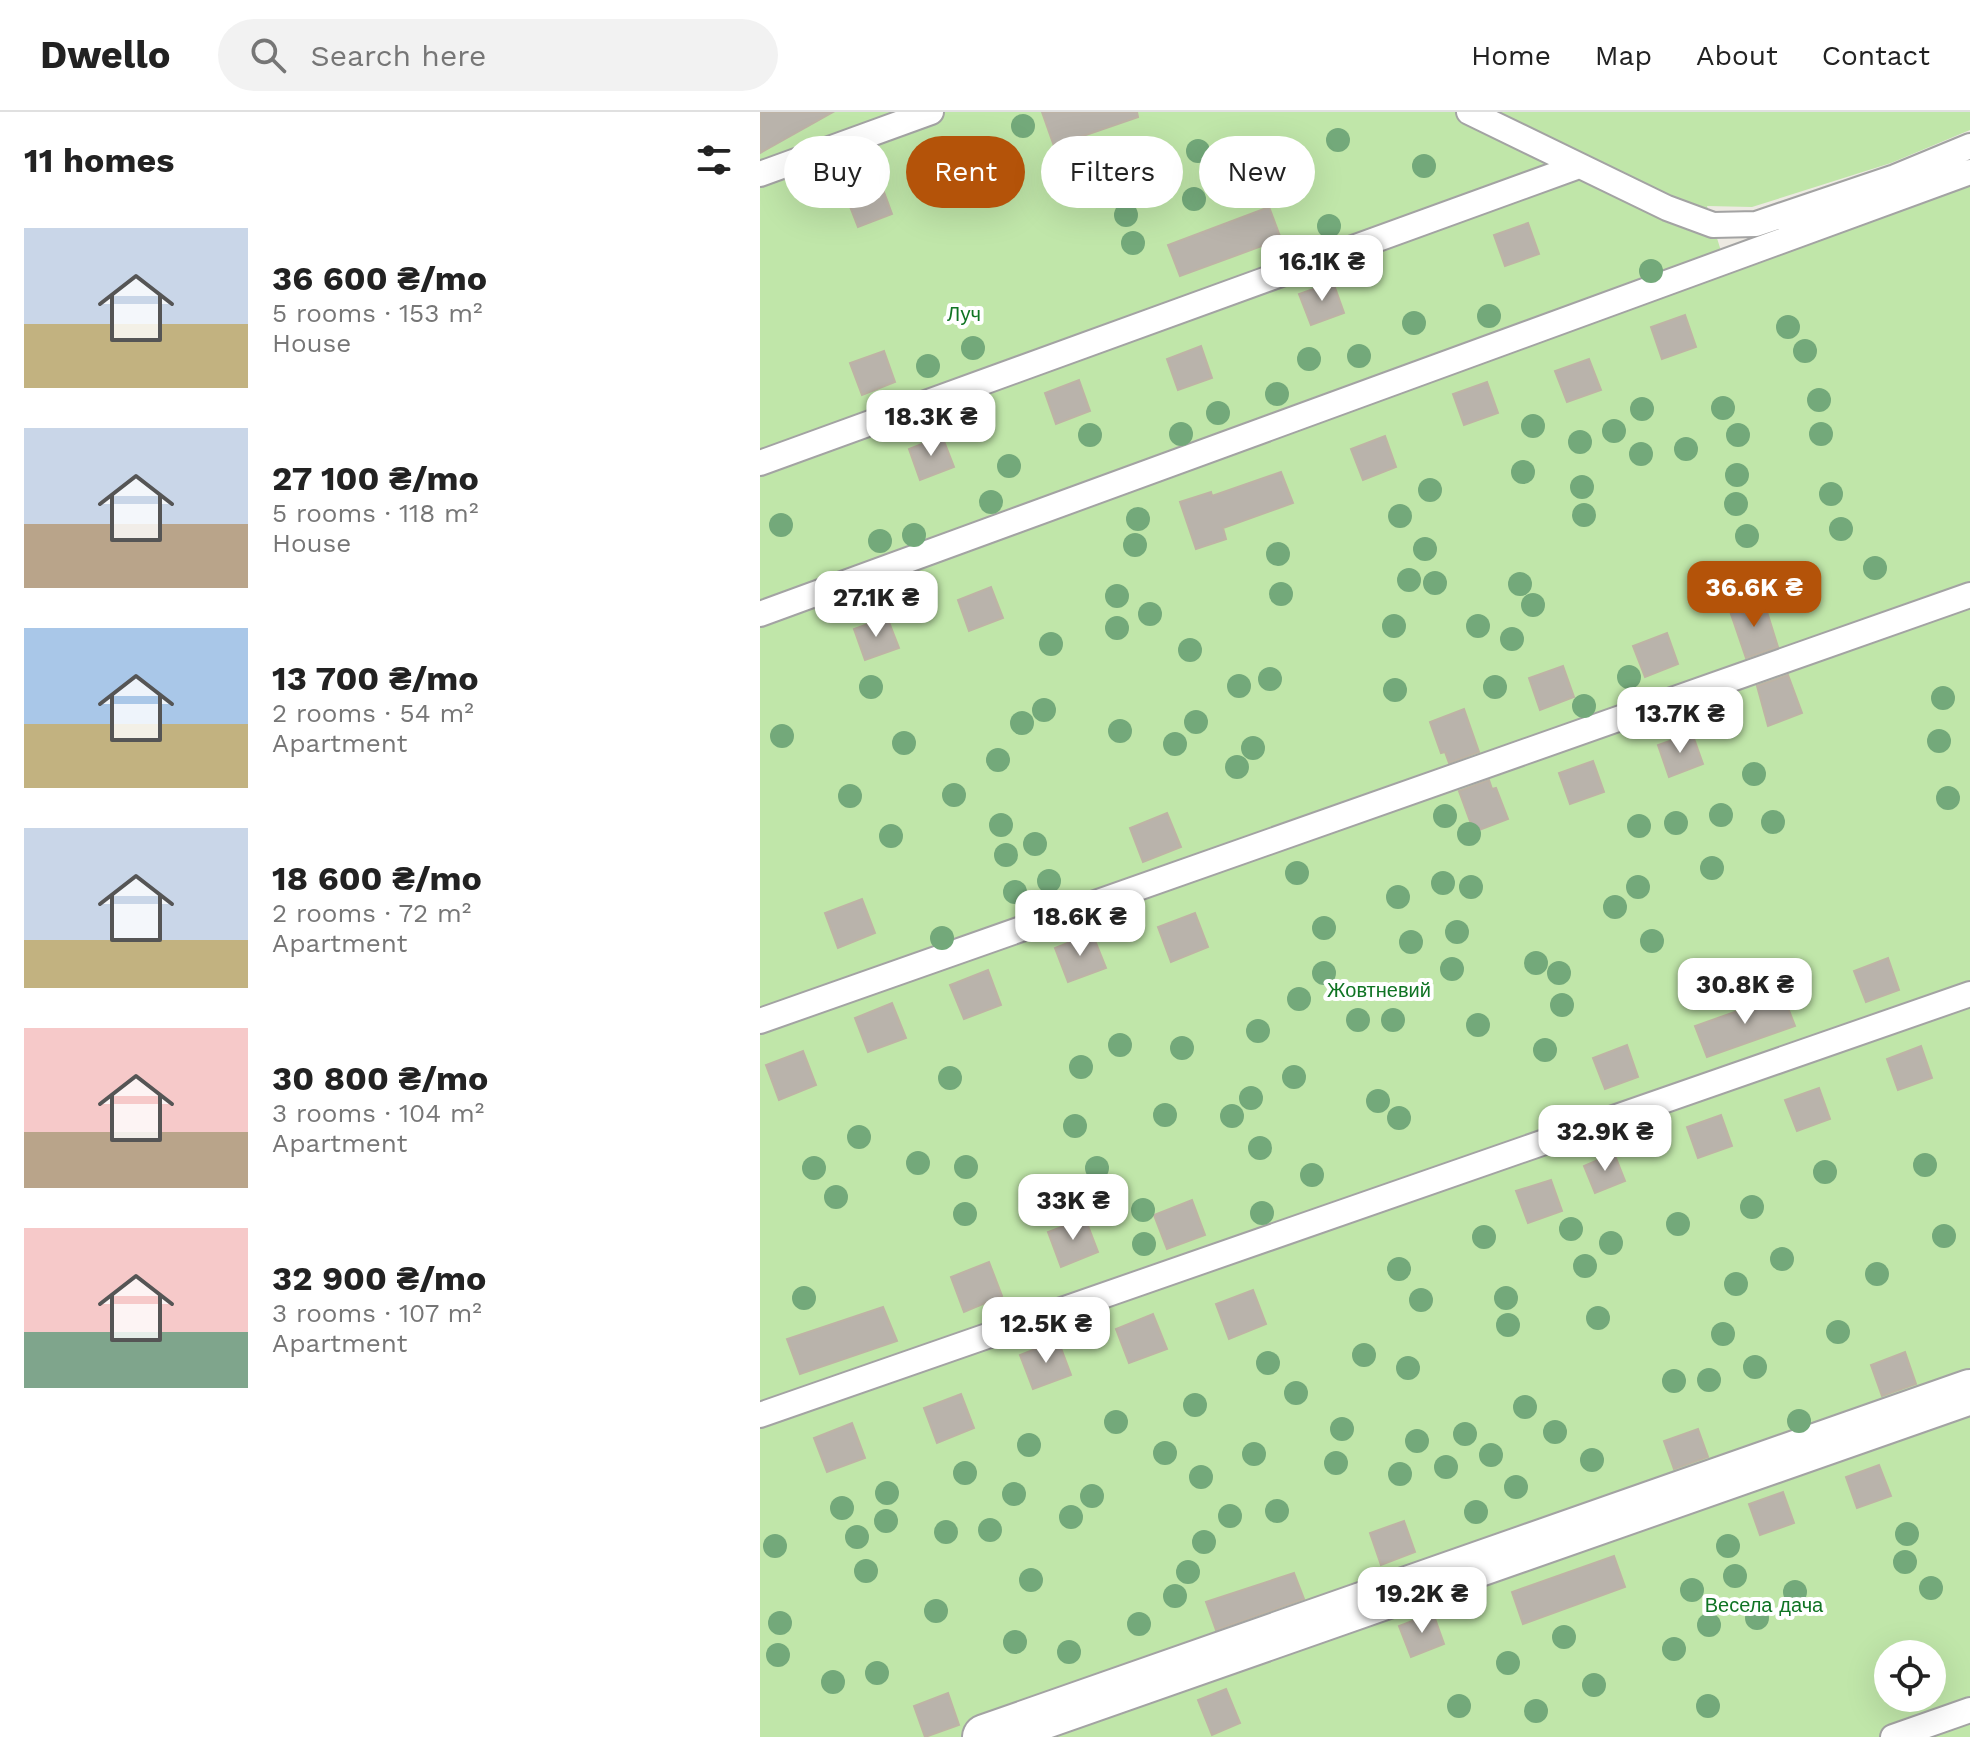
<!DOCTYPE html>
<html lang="en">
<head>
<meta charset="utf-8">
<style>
  :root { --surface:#fff; --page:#f2f2f2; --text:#222; --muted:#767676; --line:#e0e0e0; --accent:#b45309 }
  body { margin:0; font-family:"Work Sans",sans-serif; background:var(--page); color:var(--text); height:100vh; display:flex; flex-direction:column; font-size:30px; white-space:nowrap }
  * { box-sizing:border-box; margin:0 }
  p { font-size:26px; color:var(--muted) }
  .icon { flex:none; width:44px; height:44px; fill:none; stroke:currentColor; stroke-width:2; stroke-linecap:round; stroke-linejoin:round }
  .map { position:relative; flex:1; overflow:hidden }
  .side { display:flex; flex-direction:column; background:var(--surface); width:760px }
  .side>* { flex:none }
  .hud { position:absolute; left:24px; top:24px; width:760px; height:72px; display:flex; gap:16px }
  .buttons { position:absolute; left:1114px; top:1528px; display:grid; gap:16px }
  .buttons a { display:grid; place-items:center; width:72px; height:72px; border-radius:50%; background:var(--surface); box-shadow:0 8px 32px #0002; font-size:40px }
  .price { position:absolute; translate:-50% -68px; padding:0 18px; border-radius:16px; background:#fff; color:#222; font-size:26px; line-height:52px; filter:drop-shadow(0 2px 4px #0008) }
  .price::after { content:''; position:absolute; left:50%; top:48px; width:24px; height:18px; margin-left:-12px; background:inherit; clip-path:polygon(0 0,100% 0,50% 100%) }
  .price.active { background:var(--accent); color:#fff }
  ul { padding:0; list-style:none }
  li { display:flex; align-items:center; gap:24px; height:200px; padding:0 24px }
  li span { display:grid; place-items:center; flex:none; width:224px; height:160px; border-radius:0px; color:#555 }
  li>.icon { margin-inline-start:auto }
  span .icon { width:96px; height:96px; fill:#fffc; stroke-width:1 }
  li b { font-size:34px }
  h2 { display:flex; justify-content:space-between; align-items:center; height:96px; padding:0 24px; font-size:34px }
  .pill { padding:0 28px; border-radius:36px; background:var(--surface); box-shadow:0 8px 32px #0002; font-size:28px; line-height:72px }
  .pill.active { background:var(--accent); color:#fff }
  header { display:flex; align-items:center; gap:48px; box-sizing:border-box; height:112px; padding:0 40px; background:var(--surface); border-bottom:2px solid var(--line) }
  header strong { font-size:38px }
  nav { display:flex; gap:44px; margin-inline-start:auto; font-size:28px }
  .search { width:560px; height:72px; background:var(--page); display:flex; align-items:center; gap:20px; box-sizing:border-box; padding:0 28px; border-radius:44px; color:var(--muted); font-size:30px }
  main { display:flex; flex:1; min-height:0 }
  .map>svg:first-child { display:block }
</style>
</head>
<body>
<header>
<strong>Dwello</strong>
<div class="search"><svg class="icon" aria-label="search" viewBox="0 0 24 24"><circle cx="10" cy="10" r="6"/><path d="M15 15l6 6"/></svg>Search here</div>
<nav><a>Home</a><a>Map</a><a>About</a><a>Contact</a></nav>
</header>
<main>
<section class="side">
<h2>11 homes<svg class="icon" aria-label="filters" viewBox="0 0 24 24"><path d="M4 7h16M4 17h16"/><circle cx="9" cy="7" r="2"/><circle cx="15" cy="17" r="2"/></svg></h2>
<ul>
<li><span style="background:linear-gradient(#c9d6e8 60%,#c2b280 0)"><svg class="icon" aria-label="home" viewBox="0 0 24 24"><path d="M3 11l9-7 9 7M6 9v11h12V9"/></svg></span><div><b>36 600 ₴/mo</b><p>5 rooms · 153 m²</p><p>House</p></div></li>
<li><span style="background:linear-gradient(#c9d6e8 60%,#b9a48a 0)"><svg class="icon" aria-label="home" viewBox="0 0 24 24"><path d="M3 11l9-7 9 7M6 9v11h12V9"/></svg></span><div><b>27 100 ₴/mo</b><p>5 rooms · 118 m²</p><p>House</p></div></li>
<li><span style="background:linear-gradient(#a9c7e8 60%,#c2b280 0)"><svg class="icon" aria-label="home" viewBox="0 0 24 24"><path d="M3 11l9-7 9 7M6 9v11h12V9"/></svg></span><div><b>13 700 ₴/mo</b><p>2 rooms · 54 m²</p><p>Apartment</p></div></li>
<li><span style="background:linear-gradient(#c9d6e8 70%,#c2b280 0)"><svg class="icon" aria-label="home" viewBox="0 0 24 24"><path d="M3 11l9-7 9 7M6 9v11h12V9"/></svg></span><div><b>18 600 ₴/mo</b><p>2 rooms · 72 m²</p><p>Apartment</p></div></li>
<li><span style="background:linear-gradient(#f6c9c9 65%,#b9a48a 0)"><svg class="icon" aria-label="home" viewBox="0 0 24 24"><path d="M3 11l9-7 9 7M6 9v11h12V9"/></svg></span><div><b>30 800 ₴/mo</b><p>3 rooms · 104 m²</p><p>Apartment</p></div></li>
<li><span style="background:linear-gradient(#f6c9c9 65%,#7fa58c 0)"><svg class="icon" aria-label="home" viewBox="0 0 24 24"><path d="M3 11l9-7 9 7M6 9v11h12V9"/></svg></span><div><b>32 900 ₴/mo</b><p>3 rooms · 107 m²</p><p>Apartment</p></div></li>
</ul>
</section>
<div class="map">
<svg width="1210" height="1625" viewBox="0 0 1210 1625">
  <rect width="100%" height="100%" fill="#edeae2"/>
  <path fill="#c0e6a9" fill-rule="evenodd" d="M0,0H1210V18L1131,51L992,95L947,94L961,139L1210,49V1625H0ZM1128,1542H1172V1586H1128Z"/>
  <path fill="#b9b3ab" stroke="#beb3a5" stroke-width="2" d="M0,0H73L0,41Z
    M282,0H377L378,5L294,34Z
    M117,61L132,102L98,115L82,74Z
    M509,95L521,127L420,164L408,133Z
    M768,111L779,142L745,154L734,123Z
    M573,170L584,201L551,213L539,182Z
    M925,203L936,235L902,247L891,215Z
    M441,234L452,266L418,278L407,247Z
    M124,239L135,270L102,283L90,251Z
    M829,247L841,278L807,290L795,259Z
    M319,268L330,299L296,312L285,281Z
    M727,270L738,301L704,313L693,282Z
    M182,324L194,355L160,368L149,337Z
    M625,324L636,355L603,368L591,337Z
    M521,360L533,391L463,416L466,427L436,437L420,390L451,380L452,384Z
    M231,475L243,506L209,519L198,488Z
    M1003,487L1018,535L986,546L970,499Z
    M127,505L139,536L105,548L94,517Z
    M907,521L918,552L885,565L873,534Z
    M803,554L814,585L780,598L769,566Z
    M1028,563L1042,601L1008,614L997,574Z
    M704,597L719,640L689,651L685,640L681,641L670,610Z
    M932,621L943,652L909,665L898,633Z
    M833,649L844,680L810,692L799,661Z
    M729,668L732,677L736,676L748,707L714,720L699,679Z
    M407,701L421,735L383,750L370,716Z
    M102,787L115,821L78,836L65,801Z
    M435,801L448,835L411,850L398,815Z
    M332,821L346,856L308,870L295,836Z
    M1128,846L1139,878L1106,890L1094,859Z
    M228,858L241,893L204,907L190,873Z
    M1023,883L1035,914L947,945L935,914Z
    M132,891L146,926L108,940L95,906Z
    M867,933L878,965L845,977L833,946Z
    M1161,934L1172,966L1138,978L1127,947Z
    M43,939L56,973L19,988L6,953Z
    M1059,976L1070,1007L1037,1019L1025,988Z
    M961,1003L972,1034L938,1046L927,1015Z
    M854,1041L865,1069L835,1081L824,1054Z
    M791,1068L802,1099L768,1111L756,1079Z
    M432,1088L445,1123L407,1137L394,1103Z
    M325,1106L338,1140L301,1155L288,1120Z
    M229,1150L242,1184L204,1200L191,1165Z
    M493,1178L506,1212L469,1227L456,1192Z
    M123,1195L137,1229L40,1262L27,1227Z
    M393,1202L407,1237L369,1251L356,1217Z
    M298,1228L311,1263L273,1277L260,1243Z
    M1145,1240L1156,1272L1122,1284L1111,1253Z
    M201,1282L214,1316L177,1331L164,1296Z
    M92,1311L105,1346L67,1360L54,1326Z
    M938,1317L948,1345L914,1357L904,1329Z
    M1119,1353L1131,1384L1097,1396L1086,1365Z
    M1023,1380L1034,1411L1000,1423L989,1392Z
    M644,1409L655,1440L621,1453L610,1421Z
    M854,1444L865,1475L763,1512L752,1480Z
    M534,1461L544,1487L456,1518L446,1490Z
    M673,1501L684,1532L651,1545L639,1514Z
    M466,1577L480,1611L452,1623L438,1588Z
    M188,1581L199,1613L165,1625L154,1594Z"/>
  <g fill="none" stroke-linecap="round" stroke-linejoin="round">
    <defs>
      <path id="service" d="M709,0L907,96L953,113L996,112L1135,65L1210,34
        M0,62L171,0
        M0,351L819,54
        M0,502L1210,60
        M0,909L1210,483
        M0,1303L1210,882
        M1133,1625L1210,1598"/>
      <path id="minor" d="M225,1625L1210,1280"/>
    </defs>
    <use href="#service" stroke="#a3a3a3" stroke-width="28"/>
    <use href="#minor" stroke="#a3a3a3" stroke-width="48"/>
    <use href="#service" stroke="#fff" stroke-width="24"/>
    <use href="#minor" stroke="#fff" stroke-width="44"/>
  </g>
  <g fill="#73a97a">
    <circle cx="263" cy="14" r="12"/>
    <circle cx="578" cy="28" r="12"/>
    <circle cx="438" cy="39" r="12"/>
    <circle cx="664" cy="54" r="12"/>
    <circle cx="301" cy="67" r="12"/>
    <circle cx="434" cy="87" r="12"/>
    <circle cx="366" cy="103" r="12"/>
    <circle cx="569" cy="114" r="12"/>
    <circle cx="373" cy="131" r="12"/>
    <circle cx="891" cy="159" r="12"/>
    <circle cx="729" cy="204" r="12"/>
    <circle cx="654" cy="211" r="12"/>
    <circle cx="1028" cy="215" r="12"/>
    <circle cx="213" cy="236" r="12"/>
    <circle cx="1045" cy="239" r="12"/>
    <circle cx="599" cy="244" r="12"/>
    <circle cx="549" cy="247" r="12"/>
    <circle cx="168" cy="254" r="12"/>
    <circle cx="517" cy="282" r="12"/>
    <circle cx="1059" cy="288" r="12"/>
    <circle cx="963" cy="296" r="12"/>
    <circle cx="882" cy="297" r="12"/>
    <circle cx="458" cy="301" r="12"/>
    <circle cx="773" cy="314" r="12"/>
    <circle cx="854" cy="319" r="12"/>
    <circle cx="421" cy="322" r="12"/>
    <circle cx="1061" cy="322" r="12"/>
    <circle cx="330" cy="323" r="12"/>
    <circle cx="978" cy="323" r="12"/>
    <circle cx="820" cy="330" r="12"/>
    <circle cx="926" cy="337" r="12"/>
    <circle cx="881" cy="342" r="12"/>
    <circle cx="249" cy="354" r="12"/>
    <circle cx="763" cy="360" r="12"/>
    <circle cx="977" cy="363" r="12"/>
    <circle cx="822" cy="375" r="12"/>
    <circle cx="670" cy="378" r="12"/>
    <circle cx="1071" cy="382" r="12"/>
    <circle cx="231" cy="390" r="12"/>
    <circle cx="976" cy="392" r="12"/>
    <circle cx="824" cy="403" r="12"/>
    <circle cx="640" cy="404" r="12"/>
    <circle cx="378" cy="407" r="12"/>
    <circle cx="21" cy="413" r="12"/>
    <circle cx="1081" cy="417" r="12"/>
    <circle cx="154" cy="423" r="12"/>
    <circle cx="987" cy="424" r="12"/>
    <circle cx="120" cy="429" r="12"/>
    <circle cx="375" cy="433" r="12"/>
    <circle cx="665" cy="437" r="12"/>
    <circle cx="518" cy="442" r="12"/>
    <circle cx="1115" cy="456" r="12"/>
    <circle cx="649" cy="468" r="12"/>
    <circle cx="675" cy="471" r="12"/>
    <circle cx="760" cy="472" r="12"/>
    <circle cx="521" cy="482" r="12"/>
    <circle cx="357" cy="484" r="12"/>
    <circle cx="773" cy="493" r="12"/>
    <circle cx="390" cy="502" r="12"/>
    <circle cx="634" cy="514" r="12"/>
    <circle cx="718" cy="514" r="12"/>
    <circle cx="357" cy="516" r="12"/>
    <circle cx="752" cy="527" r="12"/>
    <circle cx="291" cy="532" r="12"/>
    <circle cx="430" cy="538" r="12"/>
    <circle cx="869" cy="565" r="12"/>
    <circle cx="510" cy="567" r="12"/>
    <circle cx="479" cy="574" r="12"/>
    <circle cx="111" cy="575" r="12"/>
    <circle cx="735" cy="575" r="12"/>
    <circle cx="635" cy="578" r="12"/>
    <circle cx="1183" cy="586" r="12"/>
    <circle cx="824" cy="594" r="12"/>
    <circle cx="284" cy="598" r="12"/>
    <circle cx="436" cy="610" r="12"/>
    <circle cx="262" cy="611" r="12"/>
    <circle cx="360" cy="619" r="12"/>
    <circle cx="22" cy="624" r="12"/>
    <circle cx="1179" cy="629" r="12"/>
    <circle cx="144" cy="631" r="12"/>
    <circle cx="415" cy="632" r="12"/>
    <circle cx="493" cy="636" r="12"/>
    <circle cx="238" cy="648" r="12"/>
    <circle cx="477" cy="655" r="12"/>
    <circle cx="994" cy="662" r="12"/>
    <circle cx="194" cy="683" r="12"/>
    <circle cx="90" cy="684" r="12"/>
    <circle cx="1188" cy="686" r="12"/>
    <circle cx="961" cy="703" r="12"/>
    <circle cx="685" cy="704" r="12"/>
    <circle cx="1013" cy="710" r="12"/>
    <circle cx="916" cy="711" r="12"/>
    <circle cx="241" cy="713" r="12"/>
    <circle cx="879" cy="714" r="12"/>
    <circle cx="709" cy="722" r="12"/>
    <circle cx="131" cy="724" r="12"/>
    <circle cx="275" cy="732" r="12"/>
    <circle cx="246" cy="743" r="12"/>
    <circle cx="952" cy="756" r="12"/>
    <circle cx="537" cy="761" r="12"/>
    <circle cx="289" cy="769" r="12"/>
    <circle cx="683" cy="771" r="12"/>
    <circle cx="711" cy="775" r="12"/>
    <circle cx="878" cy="775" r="12"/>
    <circle cx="255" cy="780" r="12"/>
    <circle cx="638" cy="785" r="12"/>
    <circle cx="855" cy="795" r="12"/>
    <circle cx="564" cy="816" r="12"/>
    <circle cx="697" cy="820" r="12"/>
    <circle cx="182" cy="826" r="12"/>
    <circle cx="892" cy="829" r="12"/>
    <circle cx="651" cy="830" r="12"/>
    <circle cx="776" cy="851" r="12"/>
    <circle cx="692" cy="857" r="12"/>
    <circle cx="564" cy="861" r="12"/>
    <circle cx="799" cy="861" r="12"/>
    <circle cx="539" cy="887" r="12"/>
    <circle cx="802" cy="893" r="12"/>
    <circle cx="598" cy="908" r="12"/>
    <circle cx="633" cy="908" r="12"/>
    <circle cx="718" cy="913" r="12"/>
    <circle cx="498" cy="919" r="12"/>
    <circle cx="360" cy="933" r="12"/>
    <circle cx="422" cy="936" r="12"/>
    <circle cx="785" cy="938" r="12"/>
    <circle cx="321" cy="955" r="12"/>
    <circle cx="534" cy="965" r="12"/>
    <circle cx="190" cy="966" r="12"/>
    <circle cx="491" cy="986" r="12"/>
    <circle cx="618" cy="989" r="12"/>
    <circle cx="405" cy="1003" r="12"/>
    <circle cx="472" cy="1004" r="12"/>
    <circle cx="639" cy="1006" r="12"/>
    <circle cx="315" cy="1014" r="12"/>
    <circle cx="99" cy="1025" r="12"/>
    <circle cx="500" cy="1036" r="12"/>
    <circle cx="158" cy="1051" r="12"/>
    <circle cx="1165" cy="1053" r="12"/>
    <circle cx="206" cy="1055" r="12"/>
    <circle cx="54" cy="1056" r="12"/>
    <circle cx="337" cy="1056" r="12"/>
    <circle cx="1065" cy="1060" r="12"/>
    <circle cx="552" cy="1063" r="12"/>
    <circle cx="76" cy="1085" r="12"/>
    <circle cx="296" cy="1089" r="12"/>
    <circle cx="992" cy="1095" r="12"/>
    <circle cx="383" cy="1098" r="12"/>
    <circle cx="502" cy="1101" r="12"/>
    <circle cx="205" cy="1102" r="12"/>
    <circle cx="918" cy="1112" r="12"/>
    <circle cx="811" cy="1117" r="12"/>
    <circle cx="1184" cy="1124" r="12"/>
    <circle cx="724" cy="1125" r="12"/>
    <circle cx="851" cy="1131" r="12"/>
    <circle cx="384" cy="1132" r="12"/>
    <circle cx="1022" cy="1147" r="12"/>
    <circle cx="825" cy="1154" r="12"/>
    <circle cx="639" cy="1157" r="12"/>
    <circle cx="1117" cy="1162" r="12"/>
    <circle cx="976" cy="1172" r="12"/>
    <circle cx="44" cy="1186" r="12"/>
    <circle cx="746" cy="1186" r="12"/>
    <circle cx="661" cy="1188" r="12"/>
    <circle cx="838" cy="1206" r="12"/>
    <circle cx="748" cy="1213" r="12"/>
    <circle cx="1078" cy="1220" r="12"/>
    <circle cx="963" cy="1222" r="12"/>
    <circle cx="604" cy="1243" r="12"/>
    <circle cx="508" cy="1251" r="12"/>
    <circle cx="995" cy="1255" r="12"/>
    <circle cx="648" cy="1256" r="12"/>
    <circle cx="949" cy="1268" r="12"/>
    <circle cx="914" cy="1269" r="12"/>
    <circle cx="536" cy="1281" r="12"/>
    <circle cx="435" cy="1293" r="12"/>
    <circle cx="765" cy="1295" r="12"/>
    <circle cx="1039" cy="1309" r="12"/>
    <circle cx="356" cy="1310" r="12"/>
    <circle cx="582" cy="1317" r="12"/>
    <circle cx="795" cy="1320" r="12"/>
    <circle cx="705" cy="1322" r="12"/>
    <circle cx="657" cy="1329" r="12"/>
    <circle cx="269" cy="1333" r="12"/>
    <circle cx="405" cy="1341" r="12"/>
    <circle cx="494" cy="1342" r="12"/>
    <circle cx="731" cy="1343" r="12"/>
    <circle cx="832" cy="1348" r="12"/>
    <circle cx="576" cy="1351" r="12"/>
    <circle cx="686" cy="1355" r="12"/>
    <circle cx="205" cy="1361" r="12"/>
    <circle cx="640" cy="1362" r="12"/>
    <circle cx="441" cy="1365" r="12"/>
    <circle cx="756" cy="1375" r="12"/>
    <circle cx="127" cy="1381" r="12"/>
    <circle cx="254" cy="1382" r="12"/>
    <circle cx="332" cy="1384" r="12"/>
    <circle cx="82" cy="1396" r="12"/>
    <circle cx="517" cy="1399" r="12"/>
    <circle cx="716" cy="1400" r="12"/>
    <circle cx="470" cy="1404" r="12"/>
    <circle cx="311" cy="1405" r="12"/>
    <circle cx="126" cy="1409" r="12"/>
    <circle cx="230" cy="1418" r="12"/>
    <circle cx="186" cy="1420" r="12"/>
    <circle cx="1147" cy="1422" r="12"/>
    <circle cx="97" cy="1425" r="12"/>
    <circle cx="444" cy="1430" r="12"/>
    <circle cx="15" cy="1434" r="12"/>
    <circle cx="968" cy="1434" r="12"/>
    <circle cx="1145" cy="1450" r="12"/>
    <circle cx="106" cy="1459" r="12"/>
    <circle cx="428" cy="1460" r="12"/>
    <circle cx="975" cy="1464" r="12"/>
    <circle cx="271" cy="1468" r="12"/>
    <circle cx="1171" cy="1476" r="12"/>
    <circle cx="932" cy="1478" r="12"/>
    <circle cx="1035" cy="1480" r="12"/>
    <circle cx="415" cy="1484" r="12"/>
    <circle cx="176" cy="1499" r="12"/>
    <circle cx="997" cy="1506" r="12"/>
    <circle cx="20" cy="1511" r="12"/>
    <circle cx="379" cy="1512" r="12"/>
    <circle cx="949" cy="1513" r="12"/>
    <circle cx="804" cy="1525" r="12"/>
    <circle cx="255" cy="1530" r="12"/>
    <circle cx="914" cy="1537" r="12"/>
    <circle cx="309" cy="1540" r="12"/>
    <circle cx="18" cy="1543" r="12"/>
    <circle cx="748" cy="1551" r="12"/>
    <circle cx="117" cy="1561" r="12"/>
    <circle cx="73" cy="1570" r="12"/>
    <circle cx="834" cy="1573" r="12"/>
    <circle cx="699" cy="1594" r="12"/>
    <circle cx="948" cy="1594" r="12"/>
    <circle cx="776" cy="1599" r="12"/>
  </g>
  <g text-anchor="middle" stroke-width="8" stroke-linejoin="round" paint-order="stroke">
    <g font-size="20" fill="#107424" stroke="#fff">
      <text x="204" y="209">Луч</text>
      <text x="619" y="885">Жовтневий</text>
      <text x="1004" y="1500">Весела дача</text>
    </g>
  </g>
</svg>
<div class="buttons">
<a><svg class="icon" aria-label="locate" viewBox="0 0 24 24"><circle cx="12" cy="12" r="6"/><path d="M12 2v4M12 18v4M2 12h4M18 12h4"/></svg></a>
</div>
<b class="price" style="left:562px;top:191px">16.1K ₴</b>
<b class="price" style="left:171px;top:346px">18.3K ₴</b>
<b class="price active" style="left:994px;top:517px">36.6K ₴</b>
<b class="price" style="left:116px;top:527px">27.1K ₴</b>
<b class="price" style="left:920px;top:643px">13.7K ₴</b>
<b class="price" style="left:320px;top:846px">18.6K ₴</b>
<b class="price" style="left:985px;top:914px">30.8K ₴</b>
<b class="price" style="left:845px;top:1061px">32.9K ₴</b>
<b class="price" style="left:313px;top:1130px">33K ₴</b>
<b class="price" style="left:286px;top:1253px">12.5K ₴</b>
<b class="price" style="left:662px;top:1523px">19.2K ₴</b>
<div class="hud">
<a class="pill">Buy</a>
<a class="pill active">Rent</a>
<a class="pill">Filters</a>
<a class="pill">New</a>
</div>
</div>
</main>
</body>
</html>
